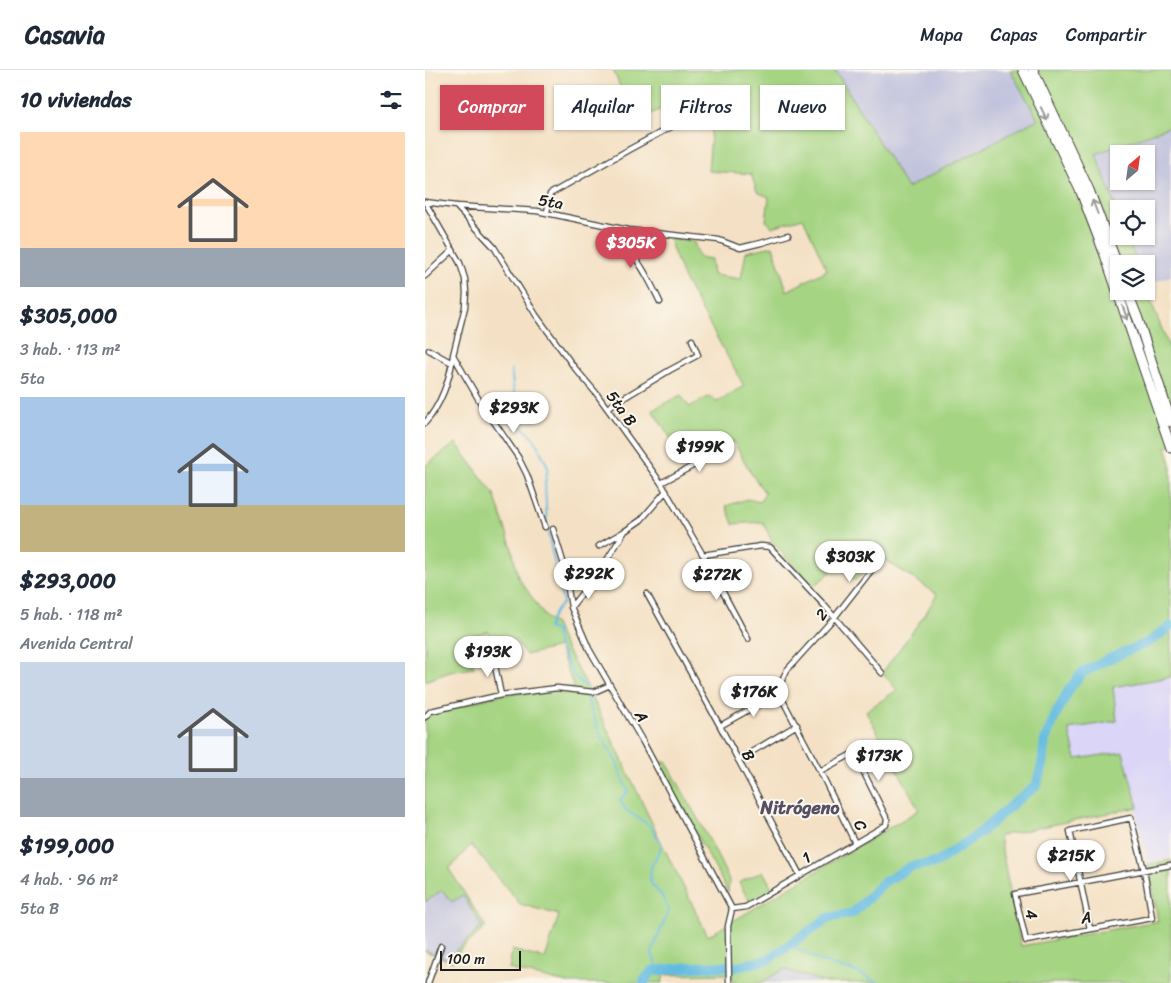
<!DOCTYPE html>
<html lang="es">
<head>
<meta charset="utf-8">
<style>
  :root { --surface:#fff; --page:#f2f2f3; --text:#1f2937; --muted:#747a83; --line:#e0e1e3; --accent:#d1495b }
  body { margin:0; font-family:Sriracha,sans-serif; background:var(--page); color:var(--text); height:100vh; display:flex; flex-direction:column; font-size:19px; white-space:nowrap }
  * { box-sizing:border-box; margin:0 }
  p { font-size:16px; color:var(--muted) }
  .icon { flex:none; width:28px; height:28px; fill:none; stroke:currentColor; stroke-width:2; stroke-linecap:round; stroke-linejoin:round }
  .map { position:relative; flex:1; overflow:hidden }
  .details { display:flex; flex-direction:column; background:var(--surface); width:425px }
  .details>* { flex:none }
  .guide { position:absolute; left:15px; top:15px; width:475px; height:45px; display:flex; gap:10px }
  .needle { width:32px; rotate:29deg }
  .tools { position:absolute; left:685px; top:75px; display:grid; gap:10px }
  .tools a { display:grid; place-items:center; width:45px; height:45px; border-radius:0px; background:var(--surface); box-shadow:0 1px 4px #0004; font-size:25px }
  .scale { position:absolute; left:15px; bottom:12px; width:81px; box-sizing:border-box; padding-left:5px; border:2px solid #1c1c1c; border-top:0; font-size:14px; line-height:18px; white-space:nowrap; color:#1c1c1c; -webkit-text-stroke:4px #fbf7ec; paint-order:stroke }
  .price { position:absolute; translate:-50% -42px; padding:0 11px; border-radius:18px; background:#fff; color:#222; font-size:16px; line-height:32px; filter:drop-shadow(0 1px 2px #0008) }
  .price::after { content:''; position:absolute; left:50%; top:30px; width:15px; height:11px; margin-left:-8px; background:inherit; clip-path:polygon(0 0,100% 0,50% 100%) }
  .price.current { background:var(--accent); color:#fff }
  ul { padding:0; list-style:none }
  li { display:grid; align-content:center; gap:10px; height:265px; padding:0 20px }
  li span { display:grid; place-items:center; height:155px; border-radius:0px; color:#555 }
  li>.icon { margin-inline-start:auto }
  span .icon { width:90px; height:90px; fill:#fffc; stroke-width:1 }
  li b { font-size:21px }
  h2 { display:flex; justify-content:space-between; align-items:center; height:60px; padding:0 20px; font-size:21px }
  .tag { padding:0 18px; border-radius:0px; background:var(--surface); box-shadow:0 1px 4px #0004; font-size:18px; line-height:45px }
  .tag.current { background:var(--accent); color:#fff }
  header { display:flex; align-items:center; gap:30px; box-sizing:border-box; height:70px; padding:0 25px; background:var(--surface); border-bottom:1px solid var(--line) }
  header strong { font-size:24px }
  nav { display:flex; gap:28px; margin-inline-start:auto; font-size:18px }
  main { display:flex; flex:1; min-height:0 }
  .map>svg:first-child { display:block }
</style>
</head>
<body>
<header>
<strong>Casavia</strong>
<nav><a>Mapa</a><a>Capas</a><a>Compartir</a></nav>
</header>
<main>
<section class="details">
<h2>10 viviendas<svg class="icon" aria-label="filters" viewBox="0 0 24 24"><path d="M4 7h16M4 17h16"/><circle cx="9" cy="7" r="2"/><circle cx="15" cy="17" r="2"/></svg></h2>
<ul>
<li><span style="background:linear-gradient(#ffd9b3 75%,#9aa5b1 0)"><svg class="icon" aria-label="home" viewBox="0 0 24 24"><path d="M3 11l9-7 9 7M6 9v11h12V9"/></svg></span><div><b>$305,000</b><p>3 hab. · 113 m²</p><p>5ta</p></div></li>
<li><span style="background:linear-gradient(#a9c7e8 70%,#c2b280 0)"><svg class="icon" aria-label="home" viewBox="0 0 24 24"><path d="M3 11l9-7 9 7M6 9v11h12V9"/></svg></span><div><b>$293,000</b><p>5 hab. · 118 m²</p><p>Avenida Central</p></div></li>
<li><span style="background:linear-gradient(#c9d6e8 75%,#9aa5b1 0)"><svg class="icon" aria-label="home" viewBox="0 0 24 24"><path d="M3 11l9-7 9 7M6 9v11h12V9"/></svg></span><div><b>$199,000</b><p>4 hab. · 96 m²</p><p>5ta B</p></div></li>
</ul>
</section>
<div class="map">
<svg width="746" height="913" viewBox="0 0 746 913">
  <rect width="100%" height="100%" fill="#fbf7ec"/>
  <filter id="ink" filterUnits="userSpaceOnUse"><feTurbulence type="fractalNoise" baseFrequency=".02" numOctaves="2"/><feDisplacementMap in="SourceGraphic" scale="10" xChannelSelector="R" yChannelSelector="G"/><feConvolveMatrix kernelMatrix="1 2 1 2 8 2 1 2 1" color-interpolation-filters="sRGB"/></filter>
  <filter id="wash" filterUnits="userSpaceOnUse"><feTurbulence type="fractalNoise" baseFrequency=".0096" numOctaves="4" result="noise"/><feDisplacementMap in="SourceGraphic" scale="20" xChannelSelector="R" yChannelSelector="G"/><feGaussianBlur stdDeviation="1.12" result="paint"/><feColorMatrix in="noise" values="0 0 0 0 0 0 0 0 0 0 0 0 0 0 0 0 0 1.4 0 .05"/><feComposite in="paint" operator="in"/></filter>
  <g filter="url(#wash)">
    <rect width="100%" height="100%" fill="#f4e1c5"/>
    <path fill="#dbd6f7" d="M746,607V788L722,792L698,682L651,689L644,659L692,651L687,617Z"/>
    <path fill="#c1c2dd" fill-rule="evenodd" d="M410,0H585L613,49L482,118Z
      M746,56V206L721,215V194H712L702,166H721V139H694V145L671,84ZM694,84H721V111H694Z
      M17,820L38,825L57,858L32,879L26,891L0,880V832Z
      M359,899L401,913H336Z"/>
    <path fill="#a5d482" stroke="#60784f" d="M188,0H410L482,118L613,49L585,0H746V56L671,84L694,145V166H702L712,194H694V221H721V219L746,282V375L741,377L746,394V607L688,617L692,651L644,659L651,689L698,682L713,737L574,766L596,876L733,851L723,794L746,790V913H401L359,899L336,913H308L307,904L239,905L237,913H142L84,899L87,880L120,889L134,845L95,834L46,775L24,799L61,857L35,880L28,892L0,881V880L26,891L32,879L57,857L38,825L27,832L17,820L0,832V648L5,643L76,625L149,618L134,577L101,585L90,570L71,576L63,561L38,569L49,598L25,602L0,611V396L31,373L69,424L87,479L93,507L121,548L130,554L137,571L161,614L237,774L283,866L494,740L441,641L472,620L457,603L501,543L512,524L454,486L430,511L414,495L388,517L347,472L338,452L308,454L301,436L322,429L335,432L340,423L326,403L308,371L263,394L227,340L256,325L264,337L285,326L291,332L319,316L258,207L244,169L269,172L274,187L286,189L288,205L316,209L321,182L348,176L362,221L402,200L378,148L347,157L341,151L344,127L332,122L326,104L283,101L287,52L275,35L260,15L244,22L250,33L210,51Z
      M241,691L286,773L304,810L303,822L233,694Z
      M338,801L348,820L325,832L314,813Z"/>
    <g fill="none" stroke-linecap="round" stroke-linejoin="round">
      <path stroke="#64bbe1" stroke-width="2" d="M86,299L93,352L110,370L123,397L120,413L122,458L138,533C130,540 126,547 123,558L131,561L132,572L149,606L161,617
        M166,625L163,632L176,666L192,693L196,705L203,721L195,730L201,740L224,755L237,774L233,784L226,797L225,812L237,826L244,840L231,871L227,884L231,893L227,901
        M365,874L395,891L416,898L427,900L454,913"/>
      <path stroke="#64bbe1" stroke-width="10" d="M219,913V911L227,901L268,897L302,896L312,897L344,889L403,848L428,843L459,812L487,796L511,793L556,762L591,731L611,716L617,695L620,670L632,642L645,618L657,603L686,588L724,572L746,556"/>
    </g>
  </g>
  <g filter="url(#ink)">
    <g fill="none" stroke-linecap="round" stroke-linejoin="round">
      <defs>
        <path id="street" d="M0,132L31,136L112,141L203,160L294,170L315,178L336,173L363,165
          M0,132L35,193L40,209L41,223L40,237L28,285L54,330L93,387L102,405L120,457
          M31,136L69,177L111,245L149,297L171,323L236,413L278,485L323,569
          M122,143L125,124L205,79L272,43
          M203,160C203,181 211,187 220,203C226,213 230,222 235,232
          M0,206L28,180
          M4,280L27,293
          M182,338L245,300L273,285L267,270
          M0,353C16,335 25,309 28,286
          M236,413L305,376
          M128,459L139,495L146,537L164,579L218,672L307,839
          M174,476L200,461L216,450L241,421
          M278,485L336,476L345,477L399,535L457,603
          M222,524L295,656L375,805
          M146,537L177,498L200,461
          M68,586L76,625
          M0,647L6,641L76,625L132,618L169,622L185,615
          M295,656L354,623
          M313,690L372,655
          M430,773L399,709L354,623L355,614L362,600L409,548L455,489
          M307,839L321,837L461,755L462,749L429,683L395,701
          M665,859L645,761L706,748L719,800L727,848L601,871L590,824C642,815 694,805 746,795
          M3,913L16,876
          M304,913L303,856L307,839"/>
        <path id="highway" d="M598,0L656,122L680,185L746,378
          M608,0L664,120L694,199
          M702,221L713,249L746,352"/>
      </defs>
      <use href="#street" stroke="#3c3a35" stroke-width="7"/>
      <use href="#highway" stroke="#3c3a35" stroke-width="11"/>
      <use href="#street" stroke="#fff" stroke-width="4.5"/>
      <use href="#highway" stroke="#fff" stroke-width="9"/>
    </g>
    <defs><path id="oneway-shaft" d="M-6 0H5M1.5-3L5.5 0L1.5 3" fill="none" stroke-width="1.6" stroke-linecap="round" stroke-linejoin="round" transform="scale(1.25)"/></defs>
    <g stroke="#999">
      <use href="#oneway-shaft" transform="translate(619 44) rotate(65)"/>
      <use href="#oneway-shaft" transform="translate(670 137) rotate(-111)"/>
      <use href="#oneway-shaft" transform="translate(700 243) rotate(71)"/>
    </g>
  </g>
  <g text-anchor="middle" stroke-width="4" stroke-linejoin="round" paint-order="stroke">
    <g font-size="16" fill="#1c1c1c" stroke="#fbf7ec">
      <text transform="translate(126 131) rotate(10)" y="6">5ta</text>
      <text transform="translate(197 338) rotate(54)" y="6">5ta B</text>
      <text transform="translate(396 544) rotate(-50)" y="6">2</text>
      <text transform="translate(217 646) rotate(59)" y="6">A</text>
      <text transform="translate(324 685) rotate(62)" y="6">B</text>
      <text transform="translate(436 755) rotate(65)" y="6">C</text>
      <text transform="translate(381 787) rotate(-31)" y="6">1</text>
      <text transform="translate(607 844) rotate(77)" y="6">4</text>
      <text transform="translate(661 847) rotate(-10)" y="6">A</text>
    </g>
    <g font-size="18" font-weight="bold" fill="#544f64" stroke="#fbf7ec">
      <text x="375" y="744">Nitrógeno</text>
    </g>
  </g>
</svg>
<div class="tools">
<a><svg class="needle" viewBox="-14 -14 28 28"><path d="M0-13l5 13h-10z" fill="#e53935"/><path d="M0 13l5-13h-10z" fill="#747a83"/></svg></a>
<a><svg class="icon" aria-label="locate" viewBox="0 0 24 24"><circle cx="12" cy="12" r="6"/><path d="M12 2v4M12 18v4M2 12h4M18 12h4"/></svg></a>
<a><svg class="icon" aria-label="layers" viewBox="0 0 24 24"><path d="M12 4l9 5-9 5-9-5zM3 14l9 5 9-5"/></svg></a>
</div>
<div class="scale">100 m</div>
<b class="price current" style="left:206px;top:199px">$305K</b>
<b class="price" style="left:89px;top:364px">$293K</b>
<b class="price" style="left:275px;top:403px">$199K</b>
<b class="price" style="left:425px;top:513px">$303K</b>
<b class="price" style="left:164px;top:530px">$292K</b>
<b class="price" style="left:292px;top:531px">$272K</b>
<b class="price" style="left:63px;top:608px">$193K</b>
<b class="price" style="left:329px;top:648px">$176K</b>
<b class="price" style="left:454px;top:712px">$173K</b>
<b class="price" style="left:646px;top:812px">$215K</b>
<div class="guide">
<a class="tag current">Comprar</a>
<a class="tag">Alquilar</a>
<a class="tag">Filtros</a>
<a class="tag">Nuevo</a>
</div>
</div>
</main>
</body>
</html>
